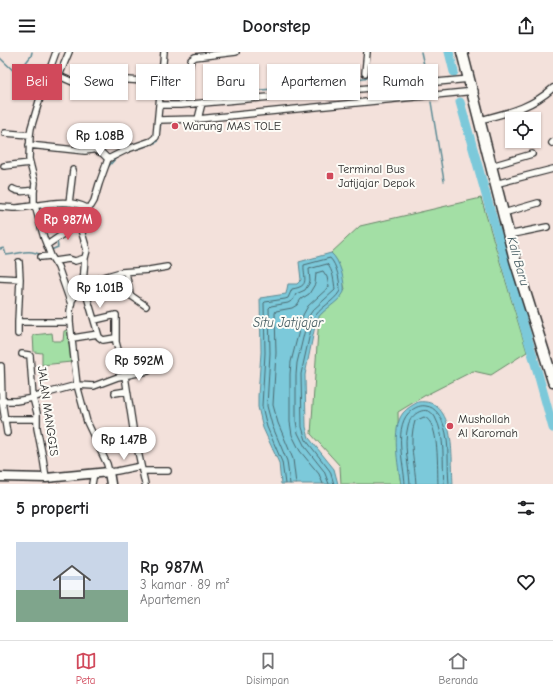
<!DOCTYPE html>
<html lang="id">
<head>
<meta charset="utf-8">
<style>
  :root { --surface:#fff; --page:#f2f2f2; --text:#202124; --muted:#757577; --line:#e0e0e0; --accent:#d1495b }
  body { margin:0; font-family:"Comic Neue",sans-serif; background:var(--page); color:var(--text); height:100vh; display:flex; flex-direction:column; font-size:15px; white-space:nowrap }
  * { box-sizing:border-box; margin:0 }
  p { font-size:13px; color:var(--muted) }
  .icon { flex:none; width:22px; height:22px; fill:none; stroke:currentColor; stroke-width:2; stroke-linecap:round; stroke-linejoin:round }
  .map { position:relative; height:432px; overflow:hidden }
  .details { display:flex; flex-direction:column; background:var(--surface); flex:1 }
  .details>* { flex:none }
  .top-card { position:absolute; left:12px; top:12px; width:529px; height:36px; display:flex; gap:8px }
  .fabs { position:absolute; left:505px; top:60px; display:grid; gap:8px }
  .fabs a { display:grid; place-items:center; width:36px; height:36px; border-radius:0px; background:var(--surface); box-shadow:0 1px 3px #0004; font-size:20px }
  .price { position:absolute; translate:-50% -34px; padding:0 9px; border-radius:14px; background:#fff; color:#222; font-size:13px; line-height:26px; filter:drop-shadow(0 1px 2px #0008) }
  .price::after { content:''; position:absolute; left:50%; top:24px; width:12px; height:9px; margin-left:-6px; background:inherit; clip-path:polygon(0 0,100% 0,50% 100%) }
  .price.selected { background:var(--accent); color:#fff }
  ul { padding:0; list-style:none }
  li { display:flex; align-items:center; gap:12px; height:100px; padding:0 16px }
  li span { display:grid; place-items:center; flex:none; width:112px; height:80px; border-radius:0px; color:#555 }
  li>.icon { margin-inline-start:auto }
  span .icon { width:48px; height:48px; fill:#fffc; stroke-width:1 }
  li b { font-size:17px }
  h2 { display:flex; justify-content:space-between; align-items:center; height:48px; padding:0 16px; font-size:17px }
  .pill { padding:0 14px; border-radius:0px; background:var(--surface); box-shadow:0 1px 3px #0004; font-size:14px; line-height:36px }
  .pill.selected { background:var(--accent); color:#fff }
  header { display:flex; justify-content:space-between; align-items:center; height:52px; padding:0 16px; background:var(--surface); font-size:18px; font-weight:700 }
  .tab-bar { display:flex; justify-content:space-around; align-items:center; height:56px; border-top:1px solid var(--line); background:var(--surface); font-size:11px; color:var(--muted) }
  .tab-bar a { display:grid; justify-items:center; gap:2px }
  .tab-bar .selected { color:var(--accent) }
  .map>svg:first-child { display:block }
</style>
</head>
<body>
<header><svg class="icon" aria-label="menu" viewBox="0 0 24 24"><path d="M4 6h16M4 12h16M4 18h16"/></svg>Doorstep<svg class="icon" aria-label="share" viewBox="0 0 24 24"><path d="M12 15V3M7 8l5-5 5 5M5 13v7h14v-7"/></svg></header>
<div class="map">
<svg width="553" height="432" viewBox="0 0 553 432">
  <rect width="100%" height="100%" fill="#f3e1db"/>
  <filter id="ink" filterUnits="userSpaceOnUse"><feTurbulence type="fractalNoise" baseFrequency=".025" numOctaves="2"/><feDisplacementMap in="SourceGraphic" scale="8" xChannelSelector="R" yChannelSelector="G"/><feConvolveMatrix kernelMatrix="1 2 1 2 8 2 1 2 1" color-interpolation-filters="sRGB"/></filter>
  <g filter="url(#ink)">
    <path fill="#a3dfa5" stroke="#678568" d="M481,146L527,300L491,323L473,319L424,344L398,360L399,419L401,432H341L340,414L311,382L319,264L345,237L337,209L331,201L360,174Z
      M68,278L71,310L42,313V301L34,300L33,283L52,281L53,289H63L64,279Z"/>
    <path fill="#7cc9da" stroke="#5c8a94" d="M331,201C340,208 345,229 344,240C338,252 322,257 316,269L305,323L306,375L309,386L334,417L338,432H281L279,411L263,376L258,355V344L261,300L260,246L286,242L288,232H297L301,228L299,210Z
      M418,350C457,345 451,408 453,432H401C398,414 391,376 403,361C407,356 413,353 418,350Z"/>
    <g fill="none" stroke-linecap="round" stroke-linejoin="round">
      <path stroke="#4b6a71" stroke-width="1" d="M285,432L282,410L267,375L262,354L265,301L264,251L265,250L285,247L288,246L292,237C311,234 303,226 304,213L330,206C337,213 340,229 340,239C333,251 319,255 313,268L301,322L302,375L306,388L330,419L334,432
        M290,432L287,409L272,373L267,354L270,301L269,256L271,254L288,251L293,248L296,242L305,238L310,230L309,217L327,212C333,218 334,229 335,238L313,258L308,265L297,311L296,323V369L298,381L305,395L324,419L329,432
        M296,432L293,407L278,371L273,353L276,301L275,261L276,259L292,256L297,253L301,247L309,242L315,232L316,221L323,219L327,225L329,235L308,254L303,263L291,310L290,322V370L292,383L300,399L319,422L323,432
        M405,432C404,412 392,372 412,358C416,355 421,353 426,354C436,355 441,365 444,374C450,392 447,413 449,432
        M410,432C409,413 403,393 408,374C410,362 427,351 435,365C446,385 442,410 444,432
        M416,432C415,411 408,390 415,369L424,365C440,370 437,418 438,432"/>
      <path stroke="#5c8a94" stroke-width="1.5" d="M421,0L424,13L430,21
        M0,6L17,22L31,4L32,0
        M233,44L234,40L274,37L277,35L305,32L312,29L346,26L350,28L397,21L406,16L424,13
        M431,50L444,129
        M138,97L157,90L161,71
        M108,115L116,106
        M0,197L4,196L6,203C22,202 26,196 42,203
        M51,198L58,195L57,189"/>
      <path stroke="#7cc9da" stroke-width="9" d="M449,0L454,20
        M460,50L493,168L537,318L553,376"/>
      <defs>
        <path id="street" d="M56,0L43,36L31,76L30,83L29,107L35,131L34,140V150L44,186L51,204L58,215L71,252
          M49,20L59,24L100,42C104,39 104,32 109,29C116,25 151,30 161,31
          M365,21L367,0
          M59,24L69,0
          M161,26L188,20L191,8L195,5L236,0
          M24,31L43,36
          M159,53H181L470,27
          M517,59L520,67
          M198,67L202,51
          M484,67C511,60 532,55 553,36
          M158,68L198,67L475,39
          M5,81L30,83
          M552,91L553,90
          M29,93L85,99L92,98
          M95,98L102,101L108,107
          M495,113L532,102
          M4,114L30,111
          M495,132L553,117
          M13,137C19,141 27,139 34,138
          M69,151L73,118
          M0,155C5,155 11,156 16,156C39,155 65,144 87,156
          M507,160L538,151
          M513,182L547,175
          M47,193L79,171L87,156L91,154L94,149L99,132L108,107L128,97L151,89L156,85L164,0
          M41,205L51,204
          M85,206L83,231L99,285L103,288L115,286
          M55,209L69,207L75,209L85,206L87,198L79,171
          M19,210L20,227
          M126,220L130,243L146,254
          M0,226L20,227L18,270H70
          M83,231L121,220L149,218L167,215
          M85,240L76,243L72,248L70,259V270L77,333L87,370L107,412L109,420L117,419L141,414
          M95,268L116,263V290L125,324L133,376L145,432
          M18,282V270
          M73,286L98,282
          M22,302L29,303L30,304L33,346L37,361V376L43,406L46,426
          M1,314L2,349L7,381
          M115,341L127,339
          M0,349H16L33,346L44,342L77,333L94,334L118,325L148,319
          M4,367H37
          M142,419H168
          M92,432L94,421"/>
        <path id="secondary" d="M0,425L46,426L109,420L111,432"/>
        <path id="highway" d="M462,0L515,208L553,329"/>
      </defs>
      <use href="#street" stroke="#2b2b2b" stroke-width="8"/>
      <use href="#secondary" stroke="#2b2b2b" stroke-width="11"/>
      <use href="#highway" stroke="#2b2b2b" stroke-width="13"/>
      <use href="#street" stroke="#fdfcf7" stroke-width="5.5"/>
      <use href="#secondary" stroke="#fdfcf7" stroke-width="8"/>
      <use href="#highway" stroke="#fdfcf7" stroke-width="10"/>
    </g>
  </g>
  <g fill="#d1495b" stroke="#fdfcf7" stroke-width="1.5">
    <circle cx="175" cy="74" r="4"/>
    <rect x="326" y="120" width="8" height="8" rx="2"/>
    <circle cx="450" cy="374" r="4"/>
  </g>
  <g text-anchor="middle" stroke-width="4" stroke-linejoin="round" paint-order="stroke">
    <g font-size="12" fill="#2b2b2b" stroke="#fdfcf7" text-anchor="start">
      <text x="183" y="78">Warung MAS TOLE</text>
      <text x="338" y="121">Terminal Bus<tspan x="338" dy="14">Jatijajar Depok</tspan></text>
      <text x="458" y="371">Mushollah<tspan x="458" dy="14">Al Karomah</tspan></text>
    </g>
    <g font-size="12" fill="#2b2b2b" stroke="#fdfcf7">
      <text transform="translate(48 359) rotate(82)" y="4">JALAN MANGGIS</text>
    </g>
    <g font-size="13" font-style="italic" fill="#435a60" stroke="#fdfcf7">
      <text transform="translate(519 209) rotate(74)" y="5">Kali Baru</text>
      <text x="288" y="275">Situ Jatijajar</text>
    </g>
  </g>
</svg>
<div class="fabs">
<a><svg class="icon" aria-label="locate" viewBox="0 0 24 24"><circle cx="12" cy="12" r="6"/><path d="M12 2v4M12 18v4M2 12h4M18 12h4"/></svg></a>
</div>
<b class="price" style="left:100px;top:105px">Rp 1.08B</b>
<b class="price selected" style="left:68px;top:189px">Rp 987M</b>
<b class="price" style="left:100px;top:257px">Rp 1.01B</b>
<b class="price" style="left:139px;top:330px">Rp 592M</b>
<b class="price" style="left:124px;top:409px">Rp 1.47B</b>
<div class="top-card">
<a class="pill selected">Beli</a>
<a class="pill">Sewa</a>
<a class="pill">Filter</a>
<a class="pill">Baru</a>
<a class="pill">Apartemen</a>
<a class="pill">Rumah</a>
</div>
</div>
<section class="details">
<h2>5 properti<svg class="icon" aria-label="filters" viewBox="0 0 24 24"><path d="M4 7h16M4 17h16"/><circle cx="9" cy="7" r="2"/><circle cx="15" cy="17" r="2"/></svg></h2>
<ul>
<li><span style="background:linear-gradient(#c9d6e8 60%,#7fa58c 0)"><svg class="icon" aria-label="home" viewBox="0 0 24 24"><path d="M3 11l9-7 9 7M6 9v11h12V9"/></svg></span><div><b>Rp 987M</b><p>3 kamar · 89 m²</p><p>Apartemen</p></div><svg class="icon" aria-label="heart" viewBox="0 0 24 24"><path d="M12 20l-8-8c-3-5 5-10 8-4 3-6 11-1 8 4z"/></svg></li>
</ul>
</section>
<nav class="tab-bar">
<a class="selected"><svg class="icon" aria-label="map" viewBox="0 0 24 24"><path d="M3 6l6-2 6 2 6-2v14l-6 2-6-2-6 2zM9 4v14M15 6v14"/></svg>Peta</a>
<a><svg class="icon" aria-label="saved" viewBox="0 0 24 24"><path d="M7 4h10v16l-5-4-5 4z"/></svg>Disimpan</a>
<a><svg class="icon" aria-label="home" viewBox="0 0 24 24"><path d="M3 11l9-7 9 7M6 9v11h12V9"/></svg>Beranda</a>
</nav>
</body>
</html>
